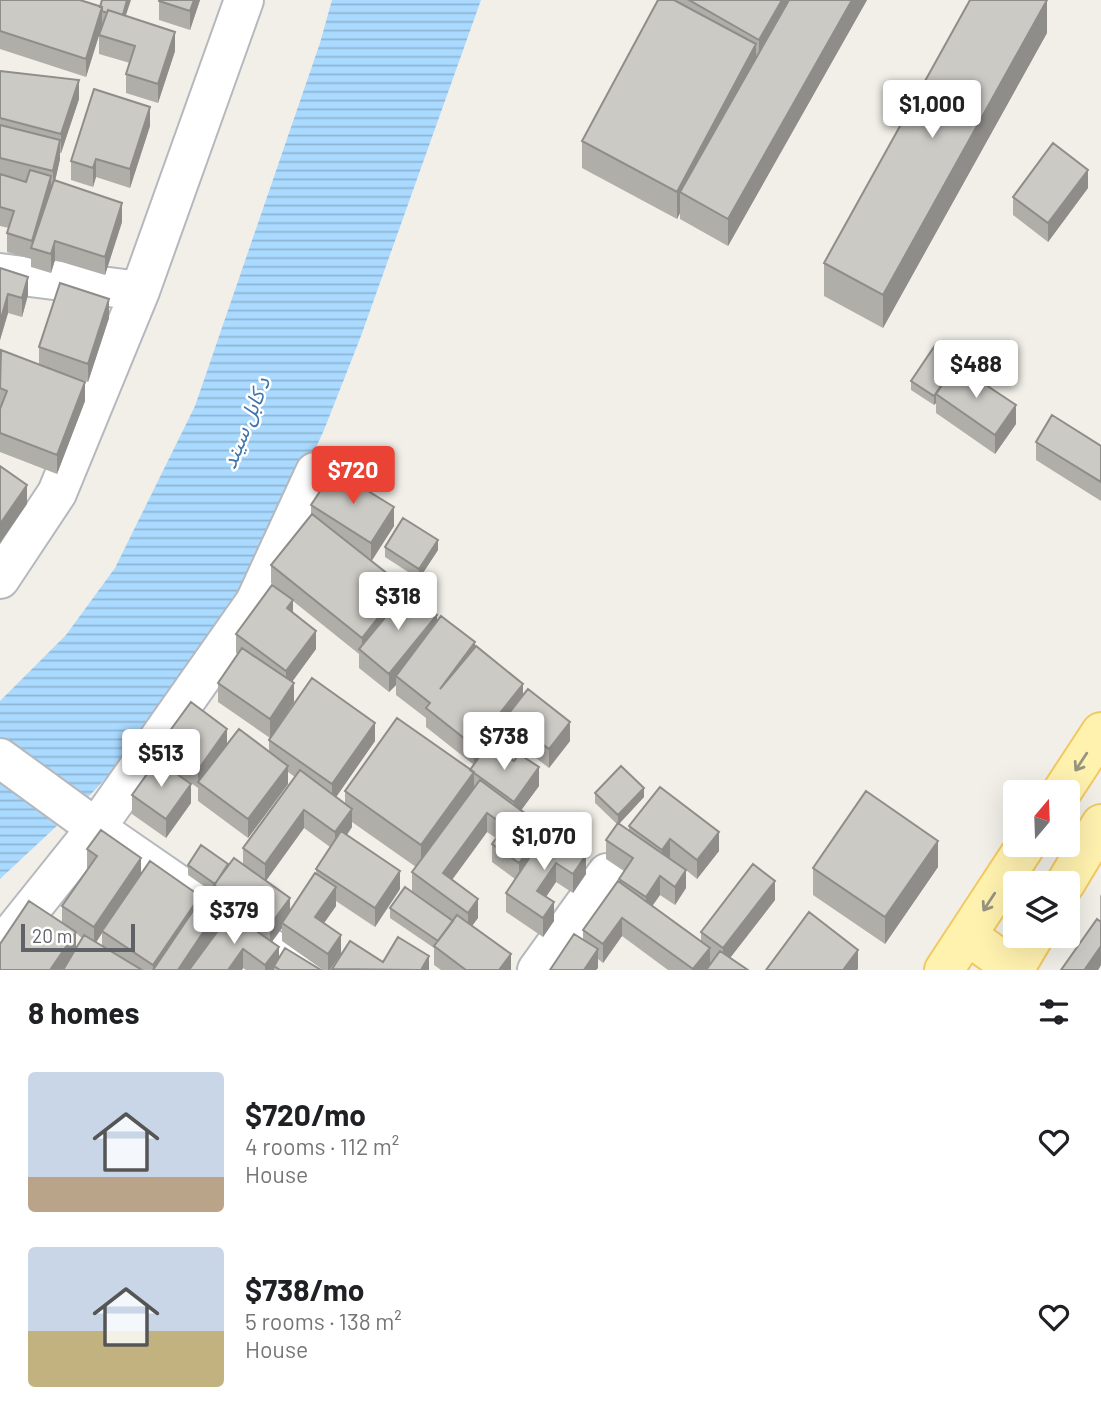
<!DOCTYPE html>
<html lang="en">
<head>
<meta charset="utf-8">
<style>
  :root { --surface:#fff; --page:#f2f2f2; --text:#202124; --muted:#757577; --accent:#ea4335 }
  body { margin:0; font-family:Barlow,"Noto Sans Arabic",sans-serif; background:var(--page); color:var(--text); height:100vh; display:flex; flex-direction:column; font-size:26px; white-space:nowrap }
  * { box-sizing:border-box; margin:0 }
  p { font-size:23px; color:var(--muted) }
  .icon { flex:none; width:38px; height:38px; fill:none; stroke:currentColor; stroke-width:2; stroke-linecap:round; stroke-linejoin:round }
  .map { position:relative; height:970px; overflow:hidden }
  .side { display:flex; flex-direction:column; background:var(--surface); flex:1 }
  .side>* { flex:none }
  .needle { width:46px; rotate:19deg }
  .tools { position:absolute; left:1003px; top:780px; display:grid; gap:14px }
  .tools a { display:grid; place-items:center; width:77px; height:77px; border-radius:7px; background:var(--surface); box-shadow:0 7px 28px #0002; font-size:35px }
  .scale { position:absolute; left:21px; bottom:18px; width:114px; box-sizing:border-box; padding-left:7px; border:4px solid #5f6368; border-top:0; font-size:19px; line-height:24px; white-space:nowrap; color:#5f6368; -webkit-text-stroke:5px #fff; paint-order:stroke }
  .price { position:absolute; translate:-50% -60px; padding:0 16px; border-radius:7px; background:#fff; color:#222; font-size:23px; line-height:46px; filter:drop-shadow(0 2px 4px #0008) }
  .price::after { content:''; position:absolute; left:50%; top:42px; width:21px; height:16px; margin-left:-10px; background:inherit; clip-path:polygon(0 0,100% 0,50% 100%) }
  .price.on { background:var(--accent); color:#fff }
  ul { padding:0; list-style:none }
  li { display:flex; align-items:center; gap:21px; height:175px; padding:0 28px }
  li span { display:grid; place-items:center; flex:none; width:196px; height:140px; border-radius:7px; color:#555 }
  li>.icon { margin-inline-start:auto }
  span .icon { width:84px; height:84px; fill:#fffc; stroke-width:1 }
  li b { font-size:30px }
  h2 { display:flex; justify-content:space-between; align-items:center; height:84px; padding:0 28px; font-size:30px }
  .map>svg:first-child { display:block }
</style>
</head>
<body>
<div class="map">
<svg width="1101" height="970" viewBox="0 0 1101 970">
  <defs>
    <pattern id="water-rules" width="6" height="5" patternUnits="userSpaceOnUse" patternTransform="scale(1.75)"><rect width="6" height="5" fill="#aadaff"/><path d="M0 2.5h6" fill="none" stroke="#8eb4d2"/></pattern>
  </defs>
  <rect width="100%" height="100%" fill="#f1efe8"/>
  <path fill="url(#water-rules)" d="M332,0H481L361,336L324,430L285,515L250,579L131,751L92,793L0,879V701L66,635L115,568L195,406L320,43Z"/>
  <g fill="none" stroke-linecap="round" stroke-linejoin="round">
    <defs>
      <path id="minor" d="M0,273L140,291
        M0,579L57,493L140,291L244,0
        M0,758L96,828L302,970
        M0,948L96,828L255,602L315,472
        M537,970L607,873"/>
      <path id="major" d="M1061,793L1101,732
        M1065,884L1101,824
        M967,935L1014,969
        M944,970L1026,845
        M1014,970L1034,936"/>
    </defs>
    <use href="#minor" stroke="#b5b8bc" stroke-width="42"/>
    <use href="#major" stroke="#f2c960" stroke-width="42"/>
    <use href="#minor" stroke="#fff" stroke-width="38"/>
    <use href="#major" stroke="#fff2af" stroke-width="38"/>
  </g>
  <path fill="#afaea9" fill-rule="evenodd" d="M0,0H80L125,16L175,51L158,103L126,93V74L130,63L99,54V35L86,77L0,49Z
    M159,0H200L190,30L159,20Z
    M658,0H867L728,246L680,219V213L677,219L582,168V141Z
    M1047,33L883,328L824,296V263Z
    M0,71L79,99L61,153H60V159L55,181L122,222L105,275L55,260L51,273L31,267V259L7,252V233L9,228L0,226Z
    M150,126L130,188L96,177L93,187L71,180V161Z
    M1088,188L1048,242L1013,215V197Z
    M0,268L28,295L22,317L8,313L0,340Z
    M109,318L88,382L64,374L85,401L57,474L0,452V352L39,365V347Z
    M911,381L1016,424L995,454L936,413V403L934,405L911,390Z
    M1036,442L1101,446V501L1036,460Z
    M311,505L394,526L371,561L403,596L475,647L570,741L549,768L506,735V724L490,744L539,786L521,810L586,874L573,893L556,882L546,897L554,921L543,937L506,912V893L515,879L492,862V844L496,838L487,832L452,880L478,918L472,926L511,970H441L434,965V948L390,918V908L453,921L412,891V872L416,867L352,822V827L347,835L400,889L375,927L336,901V906L324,923L330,970H323L282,941V928L272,942L279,958L321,970H246L243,968L242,970H0L62,923V906L88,868H87V849L200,901L214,903V893L188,875V865L243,864V848L295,777L288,772V784L248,838L198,801V787V788L161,762V743L227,744L269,751V740L375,741L336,797L345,804V791L470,770L474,765L426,727V718L396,695V685L389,692L359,668V654L293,601V613L316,649L292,682L294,702L270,738L218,702V683L238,654L236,653V634L280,591L271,583V565L311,515ZM304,828L330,847L316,869V873L290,911L266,881ZM220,908L230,915L201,954L220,926ZM76,933L82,938L76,949ZM102,933V946L96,942Z
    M385,547L438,550L419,579L385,557Z
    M595,793L644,797L619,824L629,831V826L719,851L697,879L686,870V888L675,905L660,895L652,906L701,941V932L775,900L730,958L748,970H668L622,936L603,963L598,959V968L596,970H550L583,939V930L619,881V879L624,871L606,859V840L617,824L595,803Z
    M132,795L191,803L166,838L132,814Z
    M938,867L885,944L813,895V868Z
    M1101,894V965L1098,970H1061L1100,921V896Z"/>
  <path fill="#8f8d8a" d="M127,0H131L122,27V18Z
    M194,0H200L190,30V11Z
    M782,0H797L759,67V40Z
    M852,0H867L728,246V219Z
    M1047,0V33L883,328V295Z
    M102,7V26L86,77V59Z
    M175,32V51L158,103V84Z
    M756,44V71L680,192V213L677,219V192Z
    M79,80V99L61,153V134Z
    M150,107V126L130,188V169Z
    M60,140V159L53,190V171Z
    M96,159V177L93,187V168Z
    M1088,170V188L1048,242V223Z
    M51,176V195L32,249V241Z
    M122,203V222L105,275V257Z
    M55,241V260L51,273V254Z
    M28,277V295L22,317V298Z
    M8,294V313L0,340V322Z
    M109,299V318L88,382V364Z
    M959,359V369L936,394V403L934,405V396Z
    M85,382V401L57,474V455Z
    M1016,405V424L995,454V435Z
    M27,485V504L0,543V524Z
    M394,507V526L371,562V543Z
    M438,540V550L419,579V569Z
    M403,586V605L362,651V638Z
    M293,600V619L287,608Z
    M437,615V634L396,676V685L389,692V674Z
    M316,631V649L286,690V671Z
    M475,642V661L440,689Z
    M294,683V702L270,738V719Z
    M523,684V703L506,717V724L474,765V746Z
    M570,722V741L549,768V749Z
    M375,723V741L332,803V784Z
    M227,729V747L198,782V788V770Z
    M288,766V784L248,838V819Z
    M539,767V786L514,820V802Z
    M474,772V799L421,871V845Z
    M191,784V803L166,838V819Z
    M644,788V797L618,825V815Z
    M352,809V827L335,851V832Z
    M304,810V828L265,882V864Z
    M487,813V832L443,892V873Z
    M545,828V846L519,882V863Z
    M719,832V851L697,879V860Z
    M670,839V858L662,869V850Z
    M938,841V867L885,944V917Z
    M586,855V874L573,893V874Z
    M141,858V876L102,931V933L94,946V927Z
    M556,863V882L537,910V891Z
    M686,870V888L675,905V887Z
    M400,871V889L375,927V908Z
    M660,876V895L646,915V897Z
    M775,881V900L723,967V948Z
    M336,887V906L315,936V917Z
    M200,896V914L153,970V965Z
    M290,898V917L282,923V928L270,944V925Z
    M478,899V918L468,931V913Z
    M554,902V921L543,937V918Z
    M220,907V926L190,970H178Z
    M622,918V936L603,963V944Z
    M76,932V951L63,970H50Z
    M341,935V954L330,970H328V954Z
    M1101,946V965L1098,970H1085Z
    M279,947V966H274V970H265V965Z
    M710,948V967L707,970H693Z
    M243,949V968L242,970H228Z
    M598,949V968L596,970H584Z
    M858,950V969L857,970H843Z
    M511,954V970H499Z
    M429,956V970H421Z"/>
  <path fill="#cccac5" stroke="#8f8d8a" stroke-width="2" d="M0,0H80L102,7L86,59L0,31Z
    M102,0H127L123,15L108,10L107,13L102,11V7H100Z
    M159,0H194L190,11L159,1Z
    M658,0H674L756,44L677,192L582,141Z
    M689,0H782L759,40Z
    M789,0H852L728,219L680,192Z
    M970,0H1047L883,295L824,263Z
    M108,10L175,32L158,84L126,74L135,46L99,35Z
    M0,71L79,80L61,134L0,118Z
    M94,89L150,107L130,169L96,159L93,168L71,161Z
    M0,125L60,140L53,171L0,158Z
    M1053,143L1088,170L1048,223L1013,197Z
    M30,170L51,176L32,241L7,233L14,211L0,207V174L26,182Z
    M54,180L122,203L105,257L55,241L51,254L31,248Z
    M0,268L28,277L22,298L8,294L0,322Z
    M60,283L109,299L88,364L39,347Z
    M936,344L959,359L934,396L911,381Z
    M1,350L85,382L57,455L0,433V409L7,391L0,388Z
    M956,365L1016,405L995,435L936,394Z
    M1052,415L1101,446V482L1036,442Z
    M0,466L27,485L0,524Z
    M334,470L394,507L371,543L311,505Z
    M312,514L403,586L362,638L271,565Z
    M403,518L438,540L419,569L385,547Z
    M272,585L293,600L287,608L316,631L286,671L236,634Z
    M407,591L437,615L389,674L359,649Z
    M441,616L475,642L440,689L476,646L523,684L474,746L426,708L430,703L396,676Z
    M242,648L294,683L270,719L218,683Z
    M312,678L375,723L332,784L269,740Z
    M528,689L570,722L549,749L506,717Z
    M191,702L227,729L198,770L161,743Z
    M397,718L474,772L421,845L345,791Z
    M239,729L288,766L248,819L198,782Z
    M489,743L514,761L519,754L539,767L514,802L470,770Z
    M157,760L191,784L166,819L132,795Z
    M621,766L644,788L618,815L595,793Z
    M300,770L352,809L335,832L304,810L265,864L243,848Z
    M480,780L545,828L519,863L492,844L505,826L487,813L443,873L478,899L468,913L412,872Z
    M660,787L719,832L697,860L670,839L662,850L629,826Z
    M866,791L938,841L885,917L813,868Z
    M618,823L686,870L675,887L660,876L646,897L619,879L633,858L606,840Z
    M101,830L141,858L94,927L62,906L97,856L87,849Z
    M548,830L586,855L573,874L556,863L537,891L554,902L543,918L506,893Z
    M341,831L400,871L375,908L316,869Z
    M201,845L228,864L215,884L188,865Z
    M234,858L290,898L270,925L214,885Z
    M150,861L200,896L153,965L102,931Z
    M753,864L775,881L723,948L701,932Z
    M315,873L336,887L315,917L341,935L328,954L282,923Z
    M618,881L710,948L693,969L622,918L603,944L583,930Z
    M405,887L453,921L438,941L390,908Z
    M203,896L220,907L178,970H153Z
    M29,901L76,932L50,970H0V944Z
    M809,912L858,950L843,970H766Z
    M231,913L279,947L265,965L243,949L228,970H189Z
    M457,915L511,954L499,970H466L434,946Z
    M1097,919L1101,922V946L1085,969V970H1061Z
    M574,934L598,949L584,970H550Z
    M84,935L142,970H63Z
    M398,937L429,956L421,970L332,969L350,941L383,962Z
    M285,948L321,970H280L274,966Z
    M720,951L748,970H706Z"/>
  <defs><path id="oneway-shaft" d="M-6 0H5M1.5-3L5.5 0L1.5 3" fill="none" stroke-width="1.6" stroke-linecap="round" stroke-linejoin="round" transform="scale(1.75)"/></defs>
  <g stroke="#979581">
    <use href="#oneway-shaft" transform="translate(1081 762) rotate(123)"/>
    <use href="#oneway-shaft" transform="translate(989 902) rotate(123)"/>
  </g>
  <g text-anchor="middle" stroke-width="5" stroke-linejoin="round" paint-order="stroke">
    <g font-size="21" font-style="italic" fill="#4174aa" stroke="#fff">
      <text transform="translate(246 423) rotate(-68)" y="7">د کابل سيند</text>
    </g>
  </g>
</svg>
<div class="tools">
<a><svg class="needle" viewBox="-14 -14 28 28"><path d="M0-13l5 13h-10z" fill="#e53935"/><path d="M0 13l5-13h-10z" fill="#757577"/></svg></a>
<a><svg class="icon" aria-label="layers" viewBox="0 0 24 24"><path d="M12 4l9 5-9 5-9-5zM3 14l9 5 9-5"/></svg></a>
</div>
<div class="scale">20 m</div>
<b class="price" style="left:932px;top:140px">$1,000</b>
<b class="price" style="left:976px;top:400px">$488</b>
<b class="price on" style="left:353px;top:506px">$720</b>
<b class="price" style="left:398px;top:632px">$318</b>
<b class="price" style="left:504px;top:772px">$738</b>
<b class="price" style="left:161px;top:789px">$513</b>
<b class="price" style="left:544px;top:872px">$1,070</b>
<b class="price" style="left:234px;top:946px">$379</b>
</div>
<section class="side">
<h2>8 homes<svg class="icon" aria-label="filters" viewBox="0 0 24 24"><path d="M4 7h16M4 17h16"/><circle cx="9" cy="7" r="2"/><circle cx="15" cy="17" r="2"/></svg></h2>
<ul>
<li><span style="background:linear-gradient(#c9d6e8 75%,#b9a48a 0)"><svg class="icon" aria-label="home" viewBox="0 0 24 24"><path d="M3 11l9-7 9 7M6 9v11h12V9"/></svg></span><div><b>$720/mo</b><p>4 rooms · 112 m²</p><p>House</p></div><svg class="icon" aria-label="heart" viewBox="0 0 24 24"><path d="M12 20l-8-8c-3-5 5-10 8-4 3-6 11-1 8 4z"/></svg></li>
<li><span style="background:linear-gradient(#c9d6e8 60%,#c2b280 0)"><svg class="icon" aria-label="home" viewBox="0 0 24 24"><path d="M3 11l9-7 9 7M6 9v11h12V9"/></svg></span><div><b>$738/mo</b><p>5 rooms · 138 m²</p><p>House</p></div><svg class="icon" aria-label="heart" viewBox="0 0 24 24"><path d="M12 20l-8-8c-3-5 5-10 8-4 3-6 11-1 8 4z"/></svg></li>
</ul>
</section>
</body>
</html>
